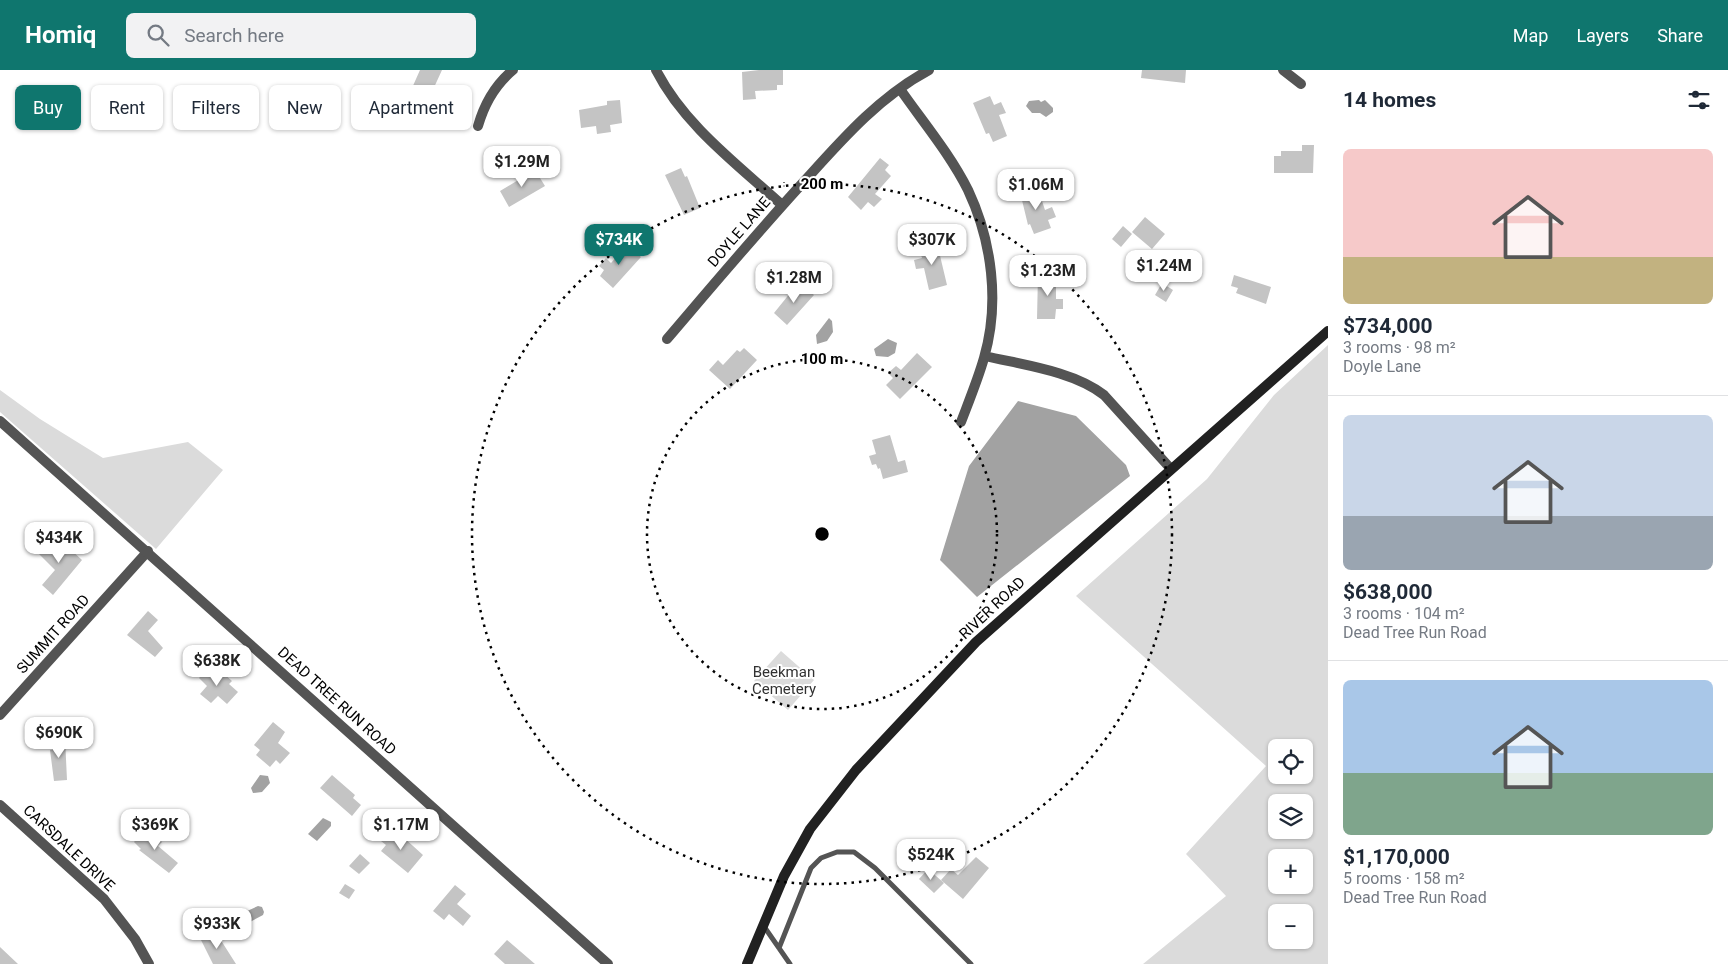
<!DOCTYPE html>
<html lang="en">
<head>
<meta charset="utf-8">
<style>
  :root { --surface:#fff; --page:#f2f2f3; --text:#1f2937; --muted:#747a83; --line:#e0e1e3; --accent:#0f766e }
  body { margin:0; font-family:Roboto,sans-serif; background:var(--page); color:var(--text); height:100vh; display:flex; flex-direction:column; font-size:19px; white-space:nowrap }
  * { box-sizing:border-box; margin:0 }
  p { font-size:16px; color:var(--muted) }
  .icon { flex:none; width:28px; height:28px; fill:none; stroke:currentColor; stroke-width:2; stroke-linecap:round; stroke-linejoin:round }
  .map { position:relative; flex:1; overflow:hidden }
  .sheet { display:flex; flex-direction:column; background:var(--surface); width:400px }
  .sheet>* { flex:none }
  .banner { position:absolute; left:15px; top:15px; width:475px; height:45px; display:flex; gap:10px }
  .fabs { position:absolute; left:1268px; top:669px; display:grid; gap:10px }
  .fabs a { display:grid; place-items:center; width:45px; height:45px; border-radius:8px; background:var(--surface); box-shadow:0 1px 4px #0004; font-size:25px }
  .price { position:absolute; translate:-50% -42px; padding:0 11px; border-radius:10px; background:#fff; color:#222; font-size:16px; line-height:32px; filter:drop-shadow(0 1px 2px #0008) }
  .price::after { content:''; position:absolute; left:50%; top:30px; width:15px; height:11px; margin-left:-8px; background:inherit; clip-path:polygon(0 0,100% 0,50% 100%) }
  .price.active { background:var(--accent); color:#fff }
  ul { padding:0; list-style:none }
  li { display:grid; align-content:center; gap:10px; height:265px; padding:0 15px }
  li+li { border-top:1px solid var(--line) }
  li span { display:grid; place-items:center; height:155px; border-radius:8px; color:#555 }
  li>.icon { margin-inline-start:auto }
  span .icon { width:90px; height:90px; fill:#fffc; stroke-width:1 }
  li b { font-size:21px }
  h2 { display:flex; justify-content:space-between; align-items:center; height:60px; padding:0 15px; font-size:21px }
  .pill { padding:0 18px; border-radius:8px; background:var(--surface); box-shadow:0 1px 4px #0004; font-size:18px; line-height:45px }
  .pill.active { background:var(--accent); color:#fff }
  header { display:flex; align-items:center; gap:30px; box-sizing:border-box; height:70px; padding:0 25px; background:var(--accent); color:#fff }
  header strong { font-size:24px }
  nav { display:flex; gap:28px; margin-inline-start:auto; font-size:18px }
  .search { width:350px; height:45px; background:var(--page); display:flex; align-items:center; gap:12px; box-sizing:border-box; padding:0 18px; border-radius:8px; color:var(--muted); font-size:19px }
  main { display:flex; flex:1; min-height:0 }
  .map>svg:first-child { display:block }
</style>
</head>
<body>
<header>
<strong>Homiq</strong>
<div class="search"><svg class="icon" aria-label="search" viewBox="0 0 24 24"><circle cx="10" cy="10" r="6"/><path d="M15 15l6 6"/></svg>Search here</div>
<nav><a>Map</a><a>Layers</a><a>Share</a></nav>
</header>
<main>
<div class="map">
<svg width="1328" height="894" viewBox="0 0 1328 894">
  <rect width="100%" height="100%" fill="#fff"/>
  <path fill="#dbdbdb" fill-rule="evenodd" d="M1328,275V894H1143L1226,826L1186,784L1266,696L1076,526L1207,409L1274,325ZM1276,678H1304V705H1276ZM1276,732H1304V760H1276ZM1276,788H1304V815H1276ZM1304,842V870H1276V842Z
    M0,320L40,349L103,388L188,372L223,400L156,479L0,342Z
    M781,581L814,610L788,640L754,611Z"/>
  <path fill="#a2a2a2" d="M1039,30L1041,32L1045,30L1053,38V42L1046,47L1040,43H1032L1026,36L1029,31Z
    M829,248L832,251L833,262L827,271L817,274L816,265Z
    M888,269L897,273L895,283L888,287L876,286L874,279Z
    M1018,331L1076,346L1126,395L1130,406L977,527L940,490L969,396Z
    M260,705L268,706L270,713L262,722L253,723L251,718Z
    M164,743L177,754L173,761L170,762L157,751L159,744Z
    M323,748L331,752V756L317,771L308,764Z
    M258,836L262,837L264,842L263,845L250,852L246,851L244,846L245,842Z"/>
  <path fill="#c4c4c4" d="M420,0H442L426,35L408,27Z
    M759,0H783V15H777V20L755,21L756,29L743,30L742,2Z
    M1142,0H1186L1185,13L1141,8Z
    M990,26L994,35L1001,32L1006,43L999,45L1007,66L993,72L989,63L986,64L973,33Z
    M620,30L622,53L610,55L611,62L597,64L596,56L581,58L579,40L607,35V31Z
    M1302,75H1314L1313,103H1274V86H1281V81H1302Z
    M880,88L889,95L885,100L891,106L875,124L882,129L874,137L868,132L861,140L848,127Z
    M681,98L685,107L687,106L700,138L684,145L665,105Z
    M535,100L545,116L509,137L500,121Z
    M1037,116L1045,140L1052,137L1056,147L1048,150L1051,158L1034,164L1030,154L1028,155L1020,122Z
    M1145,147L1165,164L1152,179L1132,162Z
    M1123,156L1132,164L1121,177L1112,169Z
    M937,173L947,215L929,220L924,198L916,199L914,190L922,188L919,178Z
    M627,175L641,187L613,218L600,206L604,200L599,196L606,188L611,193Z
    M1038,204H1056V229H1063V239H1056L1055,249H1037Z
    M1234,205L1271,217L1266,234L1236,223L1238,218L1231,216Z
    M801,213L814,225L787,255L774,243L795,217L796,218Z
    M1162,213L1173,220L1166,232L1155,225Z
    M744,278L757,290L730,319L709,300L718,290L723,295L737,280L740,282Z
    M917,283L932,297L900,329L886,315L893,308L888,303L896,296L901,300Z
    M890,365L898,392L905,390L908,402L883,409L880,398L878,399L876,394L872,395L869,386L876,384L872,370Z
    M56,466L82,490L53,525L42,515L55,500L39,484Z
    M148,541L158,550L148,561L163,578L155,587L127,565Z
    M209,597L219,605L222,602L232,611L229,614L238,622L227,634L218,626L211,633L200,624L207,616L199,608Z
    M273,652L285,662L278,673L290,683L280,694L276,690L270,697L256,685L260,680L254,675Z
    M52,668H65L67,710L54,711L50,680H52Z
    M332,705L355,725L353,728L361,735L352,746L320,718Z
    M390,760L400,769L402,766L423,785L408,803L381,781L386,775L381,771Z
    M150,761L162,772L158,776L178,793L169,803L139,780L141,779L134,772L143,762L146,765Z
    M360,784L370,793L359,804L349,796Z
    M976,787L989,798L963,829L941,810L951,799L958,805Z
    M928,799L944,813L934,823L919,809Z
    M345,814L355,820L349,829L339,823Z
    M455,815L466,824L457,834L471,846L463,856L449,844L444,850L433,841Z
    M215,861L236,894H213L201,870Z
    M507,870L535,894H505L494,884Z
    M0,877L18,894H0Z"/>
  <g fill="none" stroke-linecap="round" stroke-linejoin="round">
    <path stroke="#767676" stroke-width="2" stroke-dasharray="1 2.5" stroke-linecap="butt" d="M784,112V117"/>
    <path stroke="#545454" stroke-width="5" d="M763,855L790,894
      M779,878L811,798L821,788L837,782H854L875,798L971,894"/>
    <path stroke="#545454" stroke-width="10" d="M656,0C684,55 737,94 782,135
      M1283,0L1301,14
      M900,19C923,52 950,84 968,120C992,171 1000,233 984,288C978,309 969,331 961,352
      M478,56C484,35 496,14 513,0
      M667,269C714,214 761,158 810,105C845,66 882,25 929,0
      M985,286C1023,295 1073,301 1104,325L1171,399
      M0,645L148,481
      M0,735L104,829L135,869L149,894"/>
    <path stroke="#545454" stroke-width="10" d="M0,351L608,894"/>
    <path stroke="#212121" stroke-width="10" d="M747,894L784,806L810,759L856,700L976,572L1328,261"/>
  </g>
  <g fill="none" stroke="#000" stroke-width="2.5" stroke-dasharray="2.5 5">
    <circle cx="822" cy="464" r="175"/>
    <circle cx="822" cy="464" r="350"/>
  </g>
  <g text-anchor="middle" stroke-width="4" stroke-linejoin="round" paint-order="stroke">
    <g font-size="15" fill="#000" stroke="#fff">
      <text transform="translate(739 162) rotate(-49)" y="5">DOYLE LANE</text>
      <text transform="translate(992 538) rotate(-43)" y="5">RIVER ROAD</text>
      <text transform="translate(53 564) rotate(-48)" y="5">SUMMIT ROAD</text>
      <text transform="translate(337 631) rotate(42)" y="5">DEAD TREE RUN ROAD</text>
      <text transform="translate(69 778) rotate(43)" y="5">CARSDALE DRIVE</text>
    </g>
    <g font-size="15" fill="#323232" stroke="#fff">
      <text x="784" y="607">Beekman<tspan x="784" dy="17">Cemetery</tspan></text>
    </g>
  </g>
  <circle cx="822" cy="464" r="8" fill="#000" stroke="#fff" stroke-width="2.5"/>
  <g font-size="15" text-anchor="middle" font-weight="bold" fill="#000" stroke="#fff" stroke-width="4" stroke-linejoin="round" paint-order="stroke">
    <text x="822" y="119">200 m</text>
    <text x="822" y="294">100 m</text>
  </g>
</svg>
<div class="fabs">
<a><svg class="icon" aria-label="locate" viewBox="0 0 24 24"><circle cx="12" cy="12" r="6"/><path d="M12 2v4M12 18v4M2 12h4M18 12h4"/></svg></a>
<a><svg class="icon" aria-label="layers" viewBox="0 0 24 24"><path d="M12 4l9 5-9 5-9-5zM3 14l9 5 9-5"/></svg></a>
<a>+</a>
<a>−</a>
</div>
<b class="price" style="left:522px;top:118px">$1.29M</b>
<b class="price" style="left:1036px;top:141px">$1.06M</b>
<b class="price active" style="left:619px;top:196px">$734K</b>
<b class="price" style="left:932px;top:196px">$307K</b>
<b class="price" style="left:1164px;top:222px">$1.24M</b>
<b class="price" style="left:1048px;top:227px">$1.23M</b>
<b class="price" style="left:794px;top:234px">$1.28M</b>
<b class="price" style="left:59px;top:494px">$434K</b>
<b class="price" style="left:217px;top:617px">$638K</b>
<b class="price" style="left:59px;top:689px">$690K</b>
<b class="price" style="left:155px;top:781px">$369K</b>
<b class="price" style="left:401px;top:781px">$1.17M</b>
<b class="price" style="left:931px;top:811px">$524K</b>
<b class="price" style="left:217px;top:880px">$933K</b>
<div class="banner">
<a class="pill active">Buy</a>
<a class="pill">Rent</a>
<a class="pill">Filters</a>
<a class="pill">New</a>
<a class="pill">Apartment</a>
</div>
</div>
<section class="sheet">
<h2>14 homes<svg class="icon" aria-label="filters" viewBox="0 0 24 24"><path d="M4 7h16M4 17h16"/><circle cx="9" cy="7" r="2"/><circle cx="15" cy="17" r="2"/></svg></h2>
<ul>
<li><span style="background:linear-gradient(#f6c9c9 70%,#c2b280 0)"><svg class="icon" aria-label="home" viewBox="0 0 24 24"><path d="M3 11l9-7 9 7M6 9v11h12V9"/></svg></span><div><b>$734,000</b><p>3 rooms · 98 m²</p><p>Doyle Lane</p></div></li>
<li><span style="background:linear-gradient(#c9d6e8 65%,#9aa5b1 0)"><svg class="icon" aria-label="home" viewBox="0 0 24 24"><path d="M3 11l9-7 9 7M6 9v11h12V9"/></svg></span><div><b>$638,000</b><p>3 rooms · 104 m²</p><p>Dead Tree Run Road</p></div></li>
<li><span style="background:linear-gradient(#a9c7e8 60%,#7fa58c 0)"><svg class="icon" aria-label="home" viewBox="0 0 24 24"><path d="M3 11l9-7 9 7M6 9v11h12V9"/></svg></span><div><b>$1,170,000</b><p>5 rooms · 158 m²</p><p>Dead Tree Run Road</p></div></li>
</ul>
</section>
</main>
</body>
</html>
